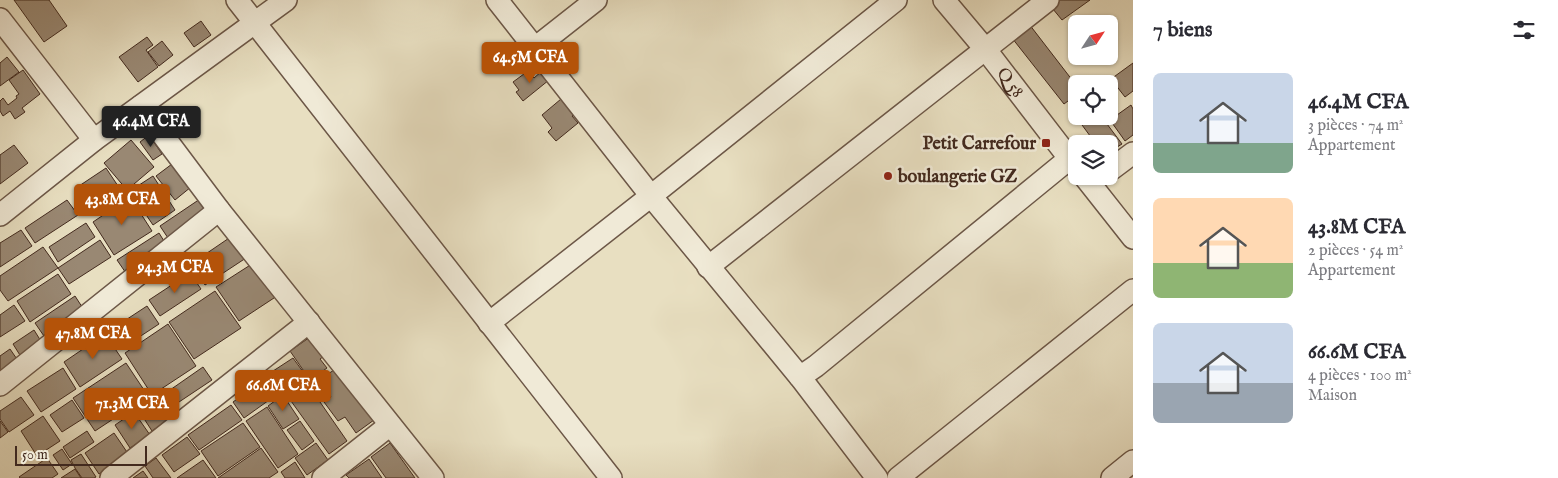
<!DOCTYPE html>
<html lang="fr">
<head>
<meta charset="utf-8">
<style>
  :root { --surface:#fff; --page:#f2f2f3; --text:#2b2b33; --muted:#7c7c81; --accent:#b45309 }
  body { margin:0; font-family:"IM FELL English",serif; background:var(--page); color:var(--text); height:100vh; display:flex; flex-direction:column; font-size:19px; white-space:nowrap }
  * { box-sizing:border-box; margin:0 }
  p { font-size:16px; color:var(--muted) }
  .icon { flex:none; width:28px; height:28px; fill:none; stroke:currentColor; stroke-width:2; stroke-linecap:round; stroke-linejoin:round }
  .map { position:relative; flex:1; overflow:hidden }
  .sheet { display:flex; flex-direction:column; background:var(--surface); width:425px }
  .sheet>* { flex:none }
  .needle { width:32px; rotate:54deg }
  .controls { position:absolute; left:1068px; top:15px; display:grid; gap:10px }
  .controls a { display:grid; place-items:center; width:50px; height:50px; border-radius:8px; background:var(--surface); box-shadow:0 1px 4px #0004; font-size:25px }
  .scale { position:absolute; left:15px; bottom:12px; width:132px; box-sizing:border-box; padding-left:5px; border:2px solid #432a1e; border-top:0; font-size:14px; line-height:18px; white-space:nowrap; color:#432a1e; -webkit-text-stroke:4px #f0ead7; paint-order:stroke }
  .price { position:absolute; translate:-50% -42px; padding:0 11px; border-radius:5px; background:var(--accent); color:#fff; font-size:16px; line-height:32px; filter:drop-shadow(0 1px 2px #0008) }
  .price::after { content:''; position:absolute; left:50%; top:30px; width:15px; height:11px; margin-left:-8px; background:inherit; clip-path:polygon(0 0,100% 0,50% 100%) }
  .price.current { background:#222; color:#fff }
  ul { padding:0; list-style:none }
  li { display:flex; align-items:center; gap:15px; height:125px; padding:0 20px }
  li span { display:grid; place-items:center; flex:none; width:140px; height:100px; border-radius:8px; color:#555 }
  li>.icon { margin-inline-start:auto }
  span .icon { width:60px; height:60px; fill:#fffc; stroke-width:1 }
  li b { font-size:21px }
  h2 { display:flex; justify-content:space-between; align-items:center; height:60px; padding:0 20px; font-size:21px }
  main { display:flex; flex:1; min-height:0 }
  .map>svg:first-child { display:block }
</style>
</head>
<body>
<main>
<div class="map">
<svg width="1133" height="478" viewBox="0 0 1133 478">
  <rect width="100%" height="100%" fill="#e8dfc1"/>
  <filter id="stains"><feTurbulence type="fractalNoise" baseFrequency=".004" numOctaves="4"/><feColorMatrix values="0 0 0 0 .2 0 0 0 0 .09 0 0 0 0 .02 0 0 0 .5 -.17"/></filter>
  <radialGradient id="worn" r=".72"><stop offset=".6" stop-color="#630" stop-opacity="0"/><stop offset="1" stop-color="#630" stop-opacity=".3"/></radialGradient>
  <path fill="#998873" stroke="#432a1e" d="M14,0H49L67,26L44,42Z
    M1052,0H1090L1062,20L1048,3Z
    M201,21L211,35L194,47L184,33Z
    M1029,24L1076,85V95L1064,104L1012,38Z
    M147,37L153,45L146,50L158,67L138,82L119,57Z
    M162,41L173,55L159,66L148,52Z
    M7,57L19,72L0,86V63Z
    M1133,63V91L1125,97L1111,79Z
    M23,70L40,94L22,108L25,112L15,119L10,111L3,116L0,111V101L3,98L8,105L17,98L16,96L19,94L9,80Z
    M528,71L534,78L542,71L549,80L523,101L516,92L519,90L513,82Z
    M561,99L574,114L572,116L578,123L556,141L548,132L552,128L542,115Z
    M1131,105L1133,109V135L1125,141L1110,120Z
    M1076,106V116H1101L1122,144L1109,152V144H1096L1071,110Z
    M149,135L162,154L153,160L140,142Z
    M131,140L154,167L127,190L104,163Z
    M14,145L28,163L0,184V155Z
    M172,164L191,187L175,200L156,176Z
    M106,168L124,195L106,207L99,197L88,205L76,188Z
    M153,176L175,210L153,225L130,191Z
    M130,197L152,231L114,255L93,222Z
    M200,199L210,215L170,241L160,226Z
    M67,200L78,215L35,243L25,228Z
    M86,223L95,237L58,262L49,247Z
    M21,230L32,246L0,267V243Z
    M159,233L169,249L128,276L117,260Z
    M235,234L249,256L205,285L191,264Z
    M100,240L111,257L69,284L58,268Z
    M43,247L58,268L8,301L0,290V276Z
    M255,262L277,296L239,321L216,287Z
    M190,273L201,289L160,316L149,300Z
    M58,274L71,294L30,322L17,301Z
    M215,291L241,328L194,359L169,322Z
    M75,296L86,313L46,339L35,323Z
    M14,305L25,321L0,337V315Z
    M147,306L159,324L121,349L109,331Z
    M168,324L196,366L152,395L125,353Z
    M34,330L44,346L23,360L13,344Z
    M105,334L122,359L80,387L64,362Z
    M313,335L327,354L320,359L327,368L310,380L290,351Z
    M10,349L21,365L4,377L0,371V356Z
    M293,358L309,380L286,396L270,373Z
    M126,363L148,396L95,431L73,398Z
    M203,367L212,380L179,402L170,390Z
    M63,368L76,389L41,412L27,391Z
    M337,368L374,420L356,433L345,417L338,421L324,402L331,397L319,380Z
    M268,377L279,393L244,418L233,402Z
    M316,383L326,397L320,402L347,441L329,454L291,401Z
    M157,395L172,417L152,431L143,417L150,412L144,403Z
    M283,395L299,419L283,429L268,406Z
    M21,397L34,415L9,432L0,419V411Z
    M72,400L84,418L62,432L50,415Z
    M231,405L242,420L199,450L188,435Z
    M267,407L298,454L278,468L246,421Z
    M134,412L150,435L130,448L115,425Z
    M43,416L60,441L37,456L21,431Z
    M0,421L8,432L0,438Z
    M300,421L314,441L302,450L287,430Z
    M243,423L260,447L218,476L201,451Z
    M87,431L94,442L70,458L63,447Z
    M114,433L129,455L99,474L85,453Z
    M187,437L200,454L174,472L162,455Z
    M316,443L328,460L307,475L295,458Z
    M390,443L415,478H386L371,457Z
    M261,448L278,472L269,478H218Z
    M62,449L72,464L63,470L53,455Z
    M81,454L96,477L94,478H82L75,468L71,460Z
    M47,458L58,474L52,478H20L19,477Z
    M156,458L171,478H153L145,466Z
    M369,459L382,478H349L346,475Z
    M203,460L216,478H177Z
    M295,462L305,478H285L281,472Z
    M75,469L81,478H61Z
    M143,471L148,478H133Z"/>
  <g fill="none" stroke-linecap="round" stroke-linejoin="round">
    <defs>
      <g id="street">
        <path d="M237,0L611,478"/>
        <path d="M497,0L651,196L800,377L877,478"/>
        <path id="s1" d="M944,0L986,50L1076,167"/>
        <path d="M0,19L94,140"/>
        <path d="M535,48L596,0"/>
        <path d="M141,106L219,210L433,478"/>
        <path d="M1109,171L1133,153"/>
        <path d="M1084,176L1133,238"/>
        <path d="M0,215L94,140L286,0"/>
        <path d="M708,267L1048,0"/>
        <path d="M489,323L651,196L896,0"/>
        <path d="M800,377L816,366L1069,159"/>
        <path d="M0,385L219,210"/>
        <path d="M111,478L309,322"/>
        <path d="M323,478L390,425"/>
        <path d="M898,478L1133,290"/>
        <path d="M1112,478L1133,461"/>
      </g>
    </defs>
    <use href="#street" stroke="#6c5747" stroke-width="24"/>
    <use href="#street" stroke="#f0ead7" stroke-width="21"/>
  </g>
  <g fill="#8f2418" stroke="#f0ead7" stroke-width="2">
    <rect x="1041" y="138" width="10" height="10" rx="2.5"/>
    <circle cx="888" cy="176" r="5"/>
  </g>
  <g text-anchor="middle" stroke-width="5" stroke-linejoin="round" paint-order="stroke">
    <g font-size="18" fill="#432a1e" stroke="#f0ead7">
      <text dy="6" stroke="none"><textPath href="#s1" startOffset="106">Q 58</textPath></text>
    </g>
    <g font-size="18" font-weight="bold" fill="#432a1e" stroke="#f0ead7" text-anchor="end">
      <text x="1036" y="149">Petit Carrefour</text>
      <text x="898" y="182" text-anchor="start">boulangerie GZ</text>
    </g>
  </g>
  <rect width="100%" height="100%" filter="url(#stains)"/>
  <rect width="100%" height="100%" fill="url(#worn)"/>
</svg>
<div class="controls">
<a><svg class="needle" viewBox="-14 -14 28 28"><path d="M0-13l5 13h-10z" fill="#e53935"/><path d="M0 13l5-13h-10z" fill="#7c7c81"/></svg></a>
<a><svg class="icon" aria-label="locate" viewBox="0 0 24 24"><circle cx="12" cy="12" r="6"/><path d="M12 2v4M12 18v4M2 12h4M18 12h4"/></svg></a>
<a><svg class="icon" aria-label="layers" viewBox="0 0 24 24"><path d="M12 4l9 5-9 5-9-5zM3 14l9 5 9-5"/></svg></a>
</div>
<div class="scale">50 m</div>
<b class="price" style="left:530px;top:84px">64.5M CFA</b>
<b class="price current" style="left:151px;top:148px">46.4M CFA</b>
<b class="price" style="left:122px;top:226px">43.8M CFA</b>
<b class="price" style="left:175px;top:294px">94.3M CFA</b>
<b class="price" style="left:93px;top:360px">47.8M CFA</b>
<b class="price" style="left:283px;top:412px">66.6M CFA</b>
<b class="price" style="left:132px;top:430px">71.3M CFA</b>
</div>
<section class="sheet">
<h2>7 biens<svg class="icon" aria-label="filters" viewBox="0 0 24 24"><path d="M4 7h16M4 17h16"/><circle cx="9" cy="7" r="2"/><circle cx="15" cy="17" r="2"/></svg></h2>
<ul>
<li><span style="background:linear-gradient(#c9d6e8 70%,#7fa58c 0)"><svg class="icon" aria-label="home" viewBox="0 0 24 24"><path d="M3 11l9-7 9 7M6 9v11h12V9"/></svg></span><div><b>46.4M CFA</b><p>3 pièces · 74 m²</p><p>Appartement</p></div></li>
<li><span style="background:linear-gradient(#ffd9b3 65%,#8fb573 0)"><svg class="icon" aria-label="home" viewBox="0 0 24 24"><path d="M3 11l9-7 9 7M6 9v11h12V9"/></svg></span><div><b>43.8M CFA</b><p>2 pièces · 54 m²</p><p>Appartement</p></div></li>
<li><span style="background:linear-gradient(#c9d6e8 60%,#9aa5b1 0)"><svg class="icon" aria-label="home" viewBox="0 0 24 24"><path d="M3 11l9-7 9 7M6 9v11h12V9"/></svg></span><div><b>66.6M CFA</b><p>4 pièces · 100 m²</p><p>Maison</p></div></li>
</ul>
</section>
</main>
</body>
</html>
